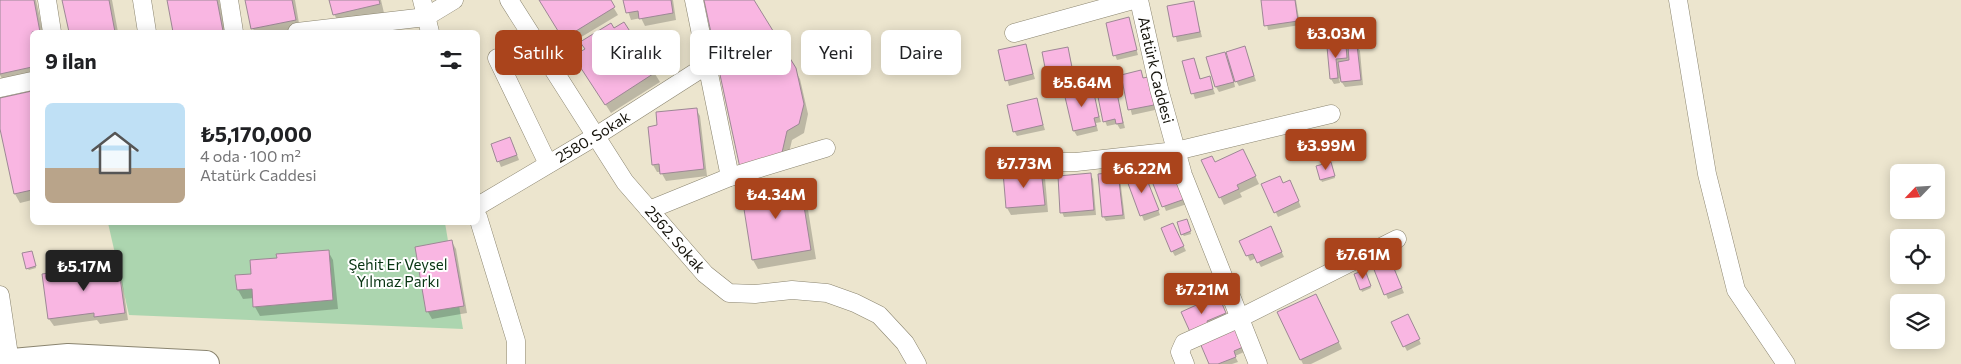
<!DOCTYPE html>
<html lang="tr">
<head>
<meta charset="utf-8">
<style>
  :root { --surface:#fff; --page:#f6f6f6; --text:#202124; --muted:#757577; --line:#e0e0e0; --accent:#aa441c }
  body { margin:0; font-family:Commissioner,sans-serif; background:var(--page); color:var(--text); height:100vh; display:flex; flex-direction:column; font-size:19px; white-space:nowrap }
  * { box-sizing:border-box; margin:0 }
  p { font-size:16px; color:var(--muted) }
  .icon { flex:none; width:28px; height:28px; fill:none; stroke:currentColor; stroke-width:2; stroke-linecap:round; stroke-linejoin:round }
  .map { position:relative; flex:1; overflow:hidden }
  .side { position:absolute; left:30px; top:30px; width:450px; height:195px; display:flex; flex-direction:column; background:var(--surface); border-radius:8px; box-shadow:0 2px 12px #0003 }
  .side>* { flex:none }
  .hud { position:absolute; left:495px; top:30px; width:475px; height:45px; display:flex; gap:10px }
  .needle { width:32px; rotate:245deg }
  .controls { position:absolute; left:1890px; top:164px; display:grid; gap:10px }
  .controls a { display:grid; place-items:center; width:55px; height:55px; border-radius:8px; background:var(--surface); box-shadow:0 2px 12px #0003; font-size:25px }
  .price { position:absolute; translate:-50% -42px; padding:0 11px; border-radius:5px; background:var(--accent); color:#fff; font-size:16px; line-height:32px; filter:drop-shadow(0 1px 2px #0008) }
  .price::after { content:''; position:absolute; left:50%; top:30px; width:15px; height:11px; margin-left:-8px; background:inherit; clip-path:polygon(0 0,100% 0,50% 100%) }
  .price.active { background:#222; color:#fff }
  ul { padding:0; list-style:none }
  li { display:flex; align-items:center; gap:15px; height:125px; padding:0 15px }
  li+li { border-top:1px solid var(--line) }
  li span { display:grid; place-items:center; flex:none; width:140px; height:100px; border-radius:8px; color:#555 }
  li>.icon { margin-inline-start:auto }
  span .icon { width:60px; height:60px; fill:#fffc; stroke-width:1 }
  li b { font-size:21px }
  h2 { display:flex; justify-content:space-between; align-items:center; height:60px; padding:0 15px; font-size:21px }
  .tag { padding:0 18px; border-radius:8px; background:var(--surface); box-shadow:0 2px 12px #0003; font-size:18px; line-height:45px }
  .tag.active { background:var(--accent); color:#fff }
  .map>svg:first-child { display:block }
</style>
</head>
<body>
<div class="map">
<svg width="1961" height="364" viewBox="0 0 1961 364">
  <rect width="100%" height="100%" fill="#ece5ce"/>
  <path fill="#acd5af" d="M108,223H445L463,329L129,315Z"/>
  <path fill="#0003" d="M0,0H36L43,32H32V77L4,83L0,75Z
    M64,0H112L118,32H70Z
    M168,0H219L226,32H175Z
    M246,0H295L300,29L285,32H254Z
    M331,0H381L384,13L339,23L334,14Z
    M541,0H609L618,15L568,45Z
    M624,0H673L676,20L645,26L641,18L631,20Z
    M705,0H753L800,79L808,114L804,133L792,140L786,166Z
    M1262,0H1296L1300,25L1268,30Z
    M1193,2L1202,37L1177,42L1169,7Z
    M1128,19L1138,55L1117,60L1115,55Z
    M624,24L660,82L611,113L580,65L614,30Z
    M1025,45L1035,79L1009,86L999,51Z
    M1346,46L1350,54L1357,46L1360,51L1363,85L1345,87L1339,78L1340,83L1334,84L1331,79L1328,48Z
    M1245,47L1256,81L1239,86L1233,76L1235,87L1219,92L1216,87L1224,53L1230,63Z
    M1068,49L1078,89L1091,86L1101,122L1096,123L1098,131L1077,136L1074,131L1073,89L1053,92L1050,87Z
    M1194,59L1201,80L1209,78L1215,94L1195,99L1183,62Z
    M1141,72L1144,79L1150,83L1155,110L1132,115L1122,76Z
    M1113,80L1125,128L1120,129L1117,124L1107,126L1105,121Z
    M32,93V200L20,203L15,194L0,123V100Z
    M1036,100L1045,130L1017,136L1014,131Z
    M696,109L700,116L707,176L666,181L661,172H657L653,165L649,128L659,126Z
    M513,144L519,160L501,167L492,145Z
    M1243,150L1259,184L1240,193L1242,197L1224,205L1203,161L1215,164Z
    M1171,164L1187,204L1166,211L1150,172Z
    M1332,165L1335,178L1322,182L1321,180Z
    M1041,171L1045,178L1048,212L1011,215L1007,208Z
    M1118,173L1120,178L1125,219L1106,221L1103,216Z
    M1144,173L1160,215L1144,221L1128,179Z
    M1090,174L1093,179L1096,215L1064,217L1062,212Z
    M799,182L805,191L816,259L758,269L753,260Z
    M1262,184L1292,186L1301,207L1278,217Z
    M1188,223L1191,234L1184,236L1182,234Z
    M1175,229L1186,251L1175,256L1172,251Z
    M1273,233L1284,257L1261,267L1256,258L1250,261L1241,241Z
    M452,242L456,249L467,313L432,319L428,312Z
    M328,251L333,260L338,309L260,316L255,307L254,298L243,299L238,290L237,276L253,275L278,259Z
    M32,252L36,268L29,270L27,268Z
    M1391,262L1404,293L1388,299L1375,268Z
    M117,265L121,272L128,320L100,324L97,320L54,326L49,319L43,275Z
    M1365,273L1371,288L1362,292L1355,275Z
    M1320,302L1342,349L1311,364H1303L1301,360Z
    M1222,305L1228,318L1195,338L1205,307Z
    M1410,321L1421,344L1407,351L1393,323Z
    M1237,335L1244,352L1235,356L1238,362L1232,364H1210Z"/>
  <path fill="#f9b6e2" stroke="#9d8895" d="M0,0H34L40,32H32V67L0,74Z
    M62,0H109L115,32H69Z
    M167,0H217L223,31L173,32Z
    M245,0H292L296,20L251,29Z
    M329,0H379L380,4L333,15Z
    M539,0H611L615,7L563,39Z
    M623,0H671L673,13L639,19L638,11L626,13Z
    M704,0H754L796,68L804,104L799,124L787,131L781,157L740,168Z
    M1261,0H1295L1298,21L1264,26Z
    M1194,1L1200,32L1173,37L1167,6Z
    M1129,17L1137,50L1113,56L1106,23Z
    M624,22L656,72L605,105L573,56L585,49L580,42L611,23L614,28Z
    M1026,44L1033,74L1005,81L998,50Z
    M1346,45L1347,58L1336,59L1338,78L1330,79L1327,47Z
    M1357,45L1361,80L1341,82L1338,62L1349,60L1348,46Z
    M1245,46L1254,76L1235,82L1226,52Z
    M1068,47L1075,83L1049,88L1042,52Z
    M1225,52L1234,82L1215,87L1206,57Z
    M1194,58L1200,79L1210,76L1213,89L1191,94L1182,61Z
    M1141,70L1143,78L1148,77L1154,105L1128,110L1121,75Z
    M1114,78L1123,123L1116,124L1115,119L1103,122L1095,82Z
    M1092,84L1099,117L1094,118L1096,126L1073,131L1065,97L1073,95L1071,89Z
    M32,91V190L14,194L0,129V98Z
    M1037,98L1043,125L1013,132L1007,105Z
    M697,108L704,169L660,174L659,164L652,165L648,127L657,125L656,112Z
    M510,137L517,155L497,162L491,144Z
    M1243,149L1256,176L1237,185L1239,189L1219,198L1201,160L1212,156L1215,162Z
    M1331,162L1335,176L1320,180L1316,166Z
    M1171,163L1185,199L1162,207L1148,171Z
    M1041,169L1045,205L1006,208L1003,172Z
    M1118,172L1123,215L1102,217L1098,174Z
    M1144,172L1159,210L1140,216L1126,178Z
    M1091,173L1094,210L1060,213L1058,176Z
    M1280,176L1283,183L1290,180L1299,201L1274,213L1261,184Z
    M800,181L811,250L752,260L741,190Z
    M1187,219L1191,231L1181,235L1177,222Z
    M1173,223L1184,246L1171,252L1161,228Z
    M1271,226L1282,252L1257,263L1253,254L1246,256L1239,241Z
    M452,240L464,306L426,312L415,247Z
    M329,250L333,300L253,307L252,289L237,290L235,275L251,274L250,260L277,258L276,254Z
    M32,251L36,266L26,269L22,253Z
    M1391,261L1402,288L1384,295L1373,267Z
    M118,263L125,313L94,317V313L48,319L42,274Z
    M1365,270L1371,286L1360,290L1354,274Z
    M1316,294L1339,342L1300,360L1277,312Z
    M1220,299L1226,313L1207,321L1209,326L1191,334L1181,312L1203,302L1205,305Z
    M1408,314L1420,339L1403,347L1391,322Z
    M1235,328L1243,347L1234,351L1236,357L1218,364H1209L1200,343Z"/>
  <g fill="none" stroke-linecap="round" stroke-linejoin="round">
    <defs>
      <g id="minor">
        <path d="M47,0L52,32"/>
        <path d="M142,0L147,32"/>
        <path d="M229,0L234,32"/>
        <path d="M422,0L430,32"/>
        <path id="s1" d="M509,0L625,182L705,274L729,293L755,294L792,290L827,293L855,303L879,315L905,343L917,364"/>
        <path d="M694,0L730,177"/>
        <path id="s2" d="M1139,0L1159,89L1183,175L1258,364"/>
        <path d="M1678,0L1707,174L1736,290L1786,364"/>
        <path d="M297,32L426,17L454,0"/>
        <path d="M1014,33L1133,0"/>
        <path d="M497,58L548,164"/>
        <path d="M0,88L32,81"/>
        <path d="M1028,162H1076L1176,151L1331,114"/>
        <path id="s3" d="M478,206L596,136L707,65"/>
        <path d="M649,210L730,177L826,148"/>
        <path d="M478,217L516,341V364"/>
        <path d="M0,295L10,362"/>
        <path d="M1185,364L1180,352L1184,343L1240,318L1397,239"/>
      </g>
      <path id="highway" d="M0,363L68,357L206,364"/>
    </defs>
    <use href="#minor" stroke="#8a846f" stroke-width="19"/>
    <use href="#highway" stroke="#8a846f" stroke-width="28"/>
    <use href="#minor" stroke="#fff" stroke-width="18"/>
    <use href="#highway" stroke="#fff" stroke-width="26"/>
  </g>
  <g text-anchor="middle" stroke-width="4" stroke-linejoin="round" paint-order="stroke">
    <g font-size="15" fill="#14120a" stroke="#fff">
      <text dy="5" stroke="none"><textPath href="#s2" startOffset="72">Atatürk Caddesi</textPath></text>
      <text dy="5" stroke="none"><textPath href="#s3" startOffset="134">2580. Sokak</textPath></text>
      <text dy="5" stroke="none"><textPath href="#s1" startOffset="292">2562. Sokak</textPath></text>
    </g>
    <g font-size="15" fill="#073311" stroke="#fff">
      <text x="398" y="270">Şehit Er Veysel<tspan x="398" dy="17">Yılmaz Parkı</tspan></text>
    </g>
  </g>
</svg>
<div class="controls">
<a><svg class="needle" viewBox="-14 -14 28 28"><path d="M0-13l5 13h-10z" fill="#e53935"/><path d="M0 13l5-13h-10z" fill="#757577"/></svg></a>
<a><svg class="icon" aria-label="locate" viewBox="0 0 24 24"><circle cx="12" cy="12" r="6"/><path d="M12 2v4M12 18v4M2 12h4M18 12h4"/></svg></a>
<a><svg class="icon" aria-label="layers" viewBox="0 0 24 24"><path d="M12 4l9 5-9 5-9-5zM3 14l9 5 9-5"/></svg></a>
</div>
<b class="price" style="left:1336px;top:59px">₺3.03M</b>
<b class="price" style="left:1082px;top:108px">₺5.64M</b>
<b class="price" style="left:1326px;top:171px">₺3.99M</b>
<b class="price" style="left:1024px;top:189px">₺7.73M</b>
<b class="price" style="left:1142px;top:194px">₺6.22M</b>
<b class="price" style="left:776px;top:220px">₺4.34M</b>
<b class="price" style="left:1363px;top:280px">₺7.61M</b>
<b class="price active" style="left:84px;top:292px">₺5.17M</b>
<b class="price" style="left:1202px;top:315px">₺7.21M</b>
<div class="hud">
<a class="tag active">Satılık</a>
<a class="tag">Kiralık</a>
<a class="tag">Filtreler</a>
<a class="tag">Yeni</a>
<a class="tag">Daire</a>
</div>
<section class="side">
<h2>9 ilan<svg class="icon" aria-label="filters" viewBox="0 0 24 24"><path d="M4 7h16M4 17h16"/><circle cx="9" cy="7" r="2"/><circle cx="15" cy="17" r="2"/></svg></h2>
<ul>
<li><span style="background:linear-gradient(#bfe0f5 65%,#b9a48a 0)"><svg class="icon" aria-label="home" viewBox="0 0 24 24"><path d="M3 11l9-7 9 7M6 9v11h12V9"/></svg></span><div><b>₺5,170,000</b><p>4 oda · 100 m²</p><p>Atatürk Caddesi</p></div></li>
</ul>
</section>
</div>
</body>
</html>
